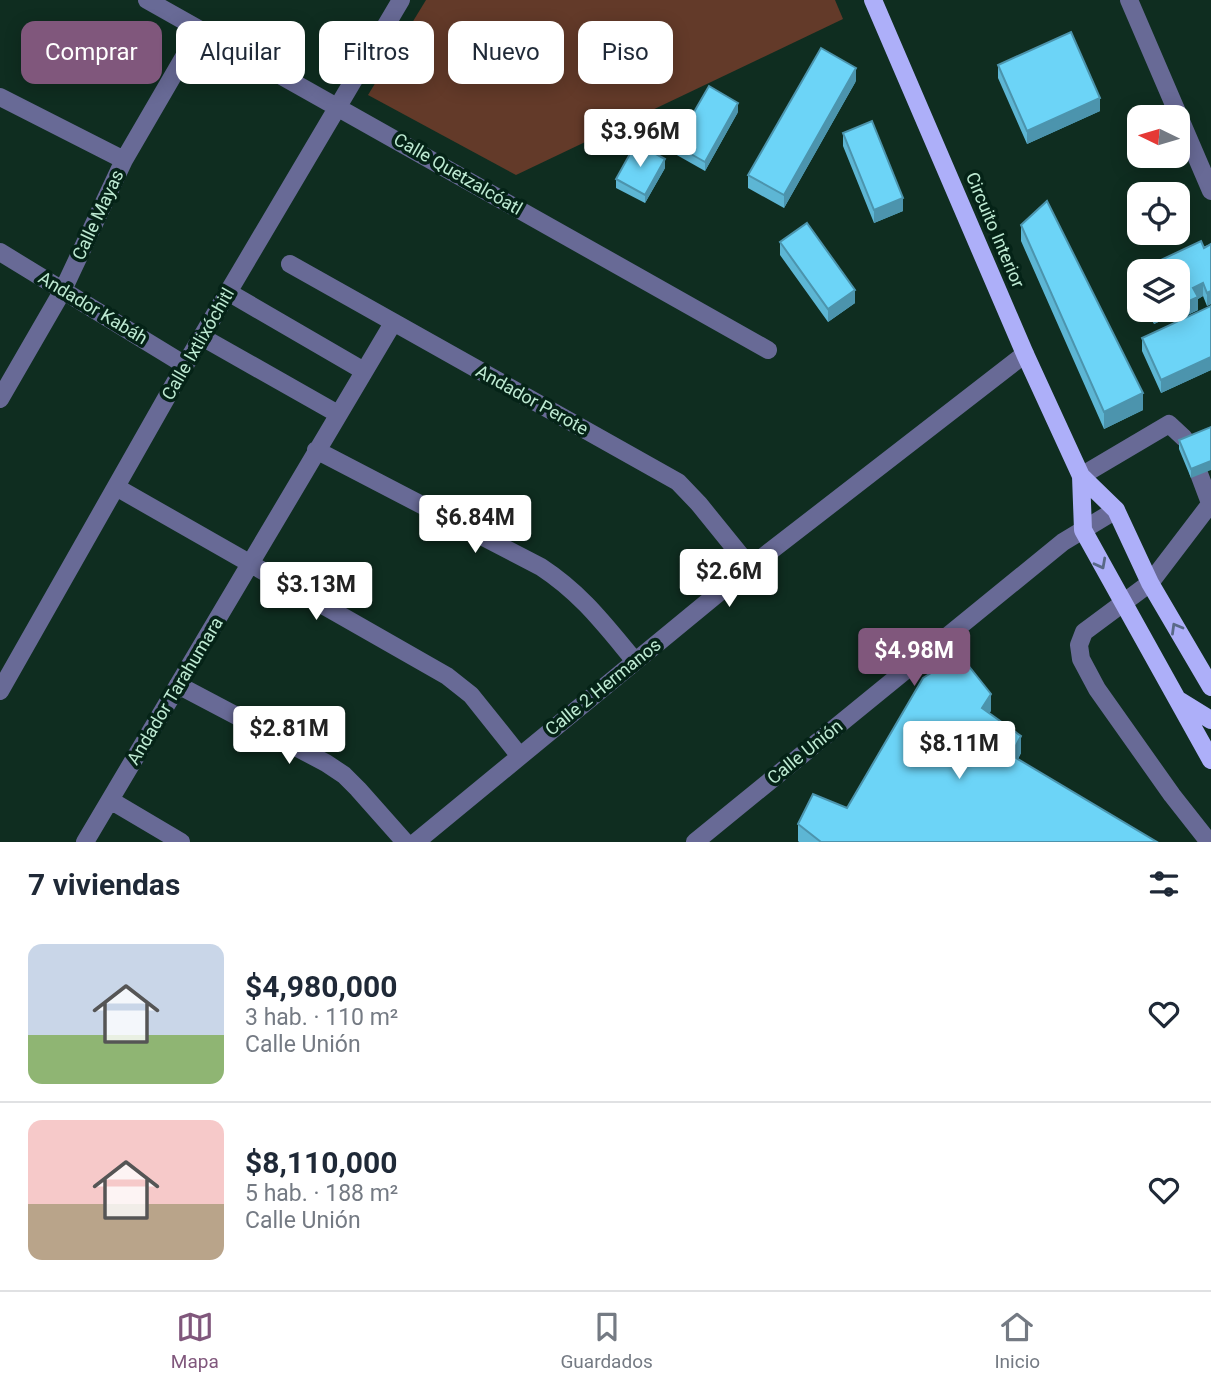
<!DOCTYPE html>
<html lang="es">
<head>
<meta charset="utf-8">
<style>
  :root { --surface:#fff; --page:#f6f6f7; --text:#1f2937; --muted:#747a83; --line:#e0e1e3; --accent:#80577c }
  body { margin:0; font-family:Roboto,sans-serif; background:var(--page); color:var(--text); height:100vh; display:flex; flex-direction:column; font-size:26px; white-space:nowrap }
  * { box-sizing:border-box; margin:0 }
  p { font-size:23px; color:var(--muted) }
  .icon { flex:none; width:38px; height:38px; fill:none; stroke:currentColor; stroke-width:2; stroke-linecap:round; stroke-linejoin:round }
  .map { position:relative; height:842px; overflow:hidden }
  .drawer { display:flex; flex-direction:column; background:var(--surface); flex:1 }
  .drawer>* { flex:none }
  .top-card { position:absolute; left:21px; top:21px; width:700px; height:63px; display:flex; gap:14px }
  .needle { width:46px; rotate:275deg }
  .fabs { position:absolute; left:1127px; top:105px; display:grid; gap:14px }
  .fabs a { display:grid; place-items:center; width:63px; height:63px; border-radius:14px; background:var(--surface); box-shadow:0 4px 18px #0003; font-size:35px }
  .price { position:absolute; translate:-50% -60px; padding:0 16px; border-radius:7px; background:#fff; color:#222; font-size:23px; line-height:46px; filter:drop-shadow(0 2px 4px #0008) }
  .price::after { content:''; position:absolute; left:50%; top:42px; width:21px; height:16px; margin-left:-10px; background:inherit; clip-path:polygon(0 0,100% 0,50% 100%) }
  .price.on { background:var(--accent); color:#fff }
  ul { padding:0; list-style:none }
  li { display:flex; align-items:center; gap:21px; height:175px; padding:0 28px }
  li+li { border-top:2px solid var(--line) }
  li span { display:grid; place-items:center; flex:none; width:196px; height:140px; border-radius:14px; color:#555 }
  li>.icon { margin-inline-start:auto }
  span .icon { width:84px; height:84px; fill:#fffc; stroke-width:1 }
  li b { font-size:30px }
  h2 { display:flex; justify-content:space-between; align-items:center; height:84px; padding:0 28px; font-size:30px }
  .pill { padding:0 24px; border-radius:14px; background:var(--surface); box-shadow:0 4px 18px #0003; font-size:24px; line-height:63px }
  .pill.on { background:var(--accent); color:#fff }
  .tab-bar { display:flex; justify-content:space-around; align-items:center; height:98px; border-top:2px solid var(--line); background:var(--surface); font-size:19px; color:var(--muted) }
  .tab-bar a { display:grid; justify-items:center; gap:4px }
  .tab-bar .on { color:var(--accent) }
  .map>svg:first-child { display:block }
</style>
</head>
<body>
<div class="map">
<svg width="1211" height="842" viewBox="0 0 1211 842">
  <rect width="100%" height="100%" fill="#0f2d20"/>
  <path fill="#633a29" d="M426,0H835L843,19L516,175L368,95Z"/>
  <g fill="none" stroke-linecap="round" stroke-linejoin="round">
    <path stroke="#686a96" stroke-width="18" d="M147,0L768,350
      M1129,0L1211,191
      M0,97L124,160
      M0,252L185,365
      M290,264L678,482L699,504L750,567
      M228,292L364,371
      M202,337L338,414
      M0,399L63,290L124,160L199,31
      M316,450L541,567C582,594 604,624 635,661
      M1198,471L1210,503
      M1081,476L1169,424L1184,438
      M116,487L447,676L471,695L519,755
      M178,685L326,763L344,775L358,789L405,842
      M0,691L185,365L401,0
      M110,800L181,842
      M85,842L393,323
      M416,842L750,567L1025,354
      M695,842L1063,542L1116,510
      M1209,842L1172,795L1097,689L1081,659L1079,645L1084,632L1150,583L1211,503"/>
    <path stroke="#adaff9" stroke-width="18" d="M873,0L1025,354L1081,476L1116,510L1150,583L1211,687
      M1081,476L1083,530L1211,760
      M1180,701L1211,720"/>
  </g>
  <path fill="#5db6d4" d="M998,65L1100,111L1027,144L998,78Z
    M856,81L784,208L748,188V175Z
    M738,112L705,171L675,154V145Z
    M843,133L903,211L874,223L843,146Z
    M665,168L645,203L616,188V179Z
    M1021,225L1143,410L1104,429L1021,241Z
    M780,242L855,303L828,322L780,255Z
    M1211,244V304L1207,306L1203,296L1198,299V310L1173,322L1171,316L1154,324L1147,310H1178V271H1144V268Z
    M1211,306V370L1161,393L1142,351V338Z
    M1211,427L1191,478L1179,449V440Z
    M991,711L989,713L1021,753L1018,759L1157,842H799L798,841V824L847,808Z"/>
  <path fill="#4c94ad" d="M856,68V81L784,208V195Z
    M1100,98V111L1027,144V131Z
    M738,103V112L705,171V162Z
    M665,159V168L645,203V195Z
    M903,198V211L874,223V210Z
    M1203,283V296L1198,299V310L1173,322V310H1178V306L1193,288Z
    M855,290V303L828,322V309Z
    M1211,291V304L1207,306V293Z
    M1157,310H1171V316L1154,324V311Z
    M1211,357V370L1161,393V380Z
    M1143,393V410L1104,429V412Z
    M1211,461V470L1191,478V469Z
    M991,694V711L982,725V708Z
    M1021,736V753L1011,771V755Z"/>
  <path fill="#6cd4f7" stroke="#4c94ad" stroke-width="2" d="M1071,32L1100,98L1027,131L998,65Z
    M821,48L856,68L784,195L748,175Z
    M709,86L738,103L705,162L675,145Z
    M872,121L903,198L874,210L843,133Z
    M636,143L665,159L645,195L616,179Z
    M1047,201L1143,393L1104,412L1021,225Z
    M807,223L855,290L828,309L780,242Z
    M1201,241L1204,248L1211,244V291L1207,293L1203,283L1193,288L1198,297L1178,306V271H1145L1144,268Z
    M1211,306V357L1161,380L1142,338Z
    M1211,427V461L1191,469L1179,440Z
    M960,655L991,694L982,708L1021,736L1011,755L1157,842H821L798,824L813,794L847,808L923,678Z"/>
  <defs><path id="oneway-chevron" d="M-2-3.5L2.5 0L-2 3.5" fill="none" stroke-width="1.6" stroke-linecap="round" stroke-linejoin="round" transform="scale(1.75)"/></defs>
  <g stroke="#596988">
    <use href="#oneway-chevron" transform="translate(1101 564) rotate(62)"/>
    <use href="#oneway-chevron" transform="translate(1176 628) rotate(-120)"/>
  </g>
  <g text-anchor="middle" stroke-width="7" stroke-linejoin="round" paint-order="stroke">
    <g font-size="18" fill="#beead3" stroke="#052317">
      <text transform="translate(458 174) rotate(30)" y="6">Calle Quetzalcóatl</text>
      <text transform="translate(98 215) rotate(-65)" y="6">Calle Mayas</text>
      <text transform="translate(995 230) rotate(67)" y="6">Circuito Interior</text>
      <text transform="translate(93 308) rotate(31)" y="6">Andador Kabáh</text>
      <text transform="translate(198 344) rotate(-60)" y="6">Calle Ixtlixóchitl</text>
      <text transform="translate(532 400) rotate(29)" y="6">Andador Perote</text>
      <text transform="translate(603 687) rotate(-39)" y="6">Calle 2 Hermanos</text>
      <text transform="translate(175 691) rotate(-59)" y="6">Andador Tarahumara</text>
      <text transform="translate(805 752) rotate(-39)" y="6">Calle Unión</text>
    </g>
  </g>
</svg>
<div class="fabs">
<a><svg class="needle" viewBox="-14 -14 28 28"><path d="M0-13l5 13h-10z" fill="#e53935"/><path d="M0 13l5-13h-10z" fill="#747a83"/></svg></a>
<a><svg class="icon" aria-label="locate" viewBox="0 0 24 24"><circle cx="12" cy="12" r="6"/><path d="M12 2v4M12 18v4M2 12h4M18 12h4"/></svg></a>
<a><svg class="icon" aria-label="layers" viewBox="0 0 24 24"><path d="M12 4l9 5-9 5-9-5zM3 14l9 5 9-5"/></svg></a>
</div>
<b class="price" style="left:640px;top:169px">$3.96M</b>
<b class="price" style="left:475px;top:555px">$6.84M</b>
<b class="price" style="left:729px;top:609px">$2.6M</b>
<b class="price" style="left:316px;top:622px">$3.13M</b>
<b class="price on" style="left:914px;top:688px">$4.98M</b>
<b class="price" style="left:289px;top:766px">$2.81M</b>
<b class="price" style="left:959px;top:781px">$8.11M</b>
<div class="top-card">
<a class="pill on">Comprar</a>
<a class="pill">Alquilar</a>
<a class="pill">Filtros</a>
<a class="pill">Nuevo</a>
<a class="pill">Piso</a>
</div>
</div>
<section class="drawer">
<h2>7 viviendas<svg class="icon" aria-label="filters" viewBox="0 0 24 24"><path d="M4 7h16M4 17h16"/><circle cx="9" cy="7" r="2"/><circle cx="15" cy="17" r="2"/></svg></h2>
<ul>
<li><span style="background:linear-gradient(#c9d6e8 65%,#8fb573 0)"><svg class="icon" aria-label="home" viewBox="0 0 24 24"><path d="M3 11l9-7 9 7M6 9v11h12V9"/></svg></span><div><b>$4,980,000</b><p>3 hab. · 110 m²</p><p>Calle Unión</p></div><svg class="icon" aria-label="heart" viewBox="0 0 24 24"><path d="M12 20l-8-8c-3-5 5-10 8-4 3-6 11-1 8 4z"/></svg></li>
<li><span style="background:linear-gradient(#f6c9c9 60%,#b9a48a 0)"><svg class="icon" aria-label="home" viewBox="0 0 24 24"><path d="M3 11l9-7 9 7M6 9v11h12V9"/></svg></span><div><b>$8,110,000</b><p>5 hab. · 188 m²</p><p>Calle Unión</p></div><svg class="icon" aria-label="heart" viewBox="0 0 24 24"><path d="M12 20l-8-8c-3-5 5-10 8-4 3-6 11-1 8 4z"/></svg></li>
</ul>
</section>
<nav class="tab-bar">
<a class="on"><svg class="icon" aria-label="map" viewBox="0 0 24 24"><path d="M3 6l6-2 6 2 6-2v14l-6 2-6-2-6 2zM9 4v14M15 6v14"/></svg>Mapa</a>
<a><svg class="icon" aria-label="saved" viewBox="0 0 24 24"><path d="M7 4h10v16l-5-4-5 4z"/></svg>Guardados</a>
<a><svg class="icon" aria-label="home" viewBox="0 0 24 24"><path d="M3 11l9-7 9 7M6 9v11h12V9"/></svg>Inicio</a>
</nav>
</body>
</html>
